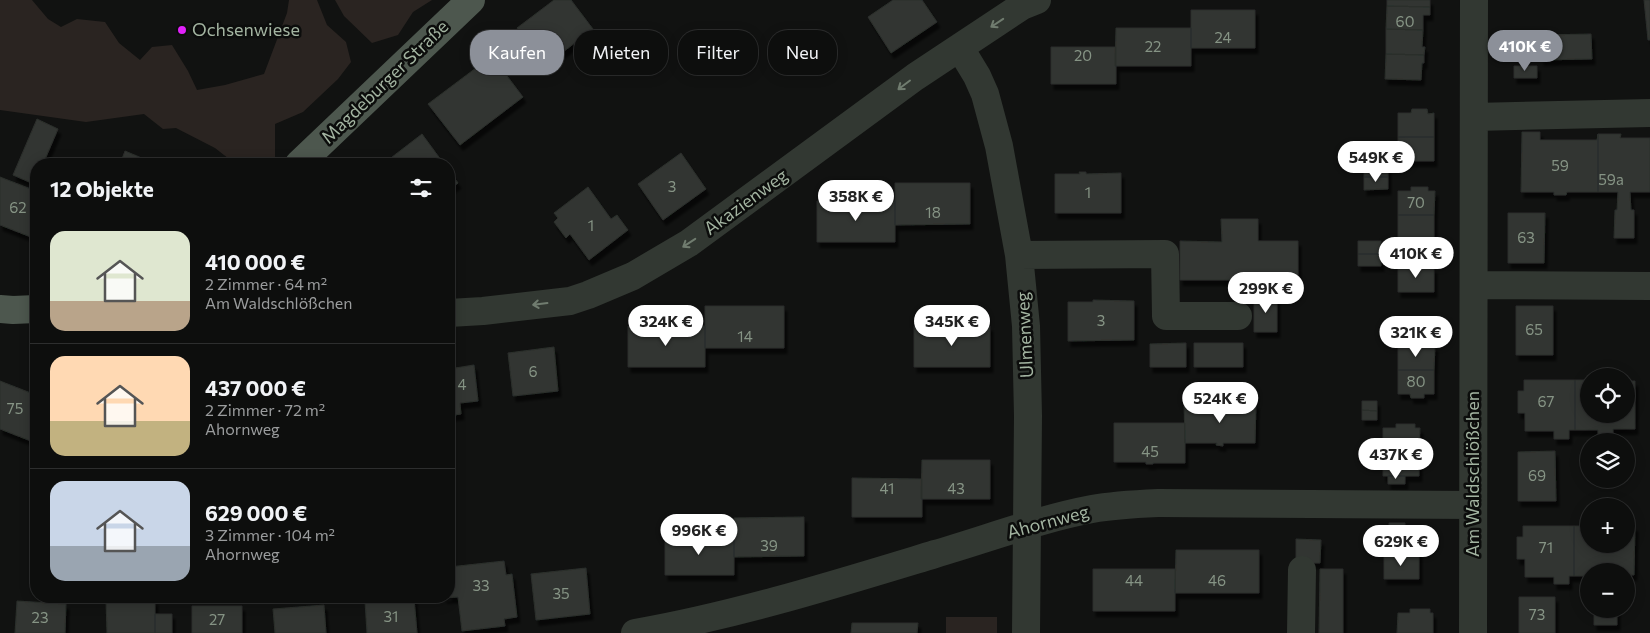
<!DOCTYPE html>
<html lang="de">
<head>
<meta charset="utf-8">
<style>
  :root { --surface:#0d0e0d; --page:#1b1c1b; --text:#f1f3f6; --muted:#9a9c9d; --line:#2d2e2e; --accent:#8c9099 }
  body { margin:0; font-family:Commissioner,sans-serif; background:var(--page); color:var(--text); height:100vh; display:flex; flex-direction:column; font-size:19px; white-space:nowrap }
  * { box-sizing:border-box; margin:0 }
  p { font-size:16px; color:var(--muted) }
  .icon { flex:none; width:28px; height:28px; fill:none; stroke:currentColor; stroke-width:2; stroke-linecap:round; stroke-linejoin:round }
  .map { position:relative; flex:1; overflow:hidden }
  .drawer { position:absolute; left:30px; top:158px; width:425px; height:445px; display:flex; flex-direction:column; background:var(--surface); border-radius:20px; box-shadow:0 2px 12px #0003,0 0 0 1px var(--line) }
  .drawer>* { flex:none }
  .top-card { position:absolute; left:470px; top:30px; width:475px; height:45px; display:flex; gap:10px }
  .fabs { position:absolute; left:1580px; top:368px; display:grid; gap:10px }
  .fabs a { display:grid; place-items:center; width:55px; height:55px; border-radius:50%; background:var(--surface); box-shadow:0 2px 12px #0003,0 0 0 1px var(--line); font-size:25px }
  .price { position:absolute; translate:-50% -42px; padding:0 11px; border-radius:18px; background:#fff; color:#222; font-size:16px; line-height:32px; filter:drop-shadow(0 1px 2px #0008) }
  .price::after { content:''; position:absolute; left:50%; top:30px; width:15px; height:11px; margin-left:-8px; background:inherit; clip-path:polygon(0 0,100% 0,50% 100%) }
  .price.active { background:var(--accent); color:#fff }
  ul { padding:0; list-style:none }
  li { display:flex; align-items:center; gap:15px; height:125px; padding:0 20px }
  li+li { border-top:1px solid var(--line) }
  li span { display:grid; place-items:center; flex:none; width:140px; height:100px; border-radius:15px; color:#555 }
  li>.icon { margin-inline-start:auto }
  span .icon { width:60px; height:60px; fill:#fffc; stroke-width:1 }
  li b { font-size:21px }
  h2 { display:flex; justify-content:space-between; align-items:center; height:60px; padding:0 20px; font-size:21px }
  .tag { padding:0 18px; border-radius:20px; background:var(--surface); box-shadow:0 2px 12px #0003,0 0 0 1px var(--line); font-size:18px; line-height:45px }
  .tag.active { background:var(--accent); color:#fff }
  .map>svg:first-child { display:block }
</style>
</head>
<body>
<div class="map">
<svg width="1650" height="633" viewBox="0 0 1650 633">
  <defs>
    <filter id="shadow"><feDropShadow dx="3" dy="5.5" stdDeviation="1" flood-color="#0009"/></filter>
  </defs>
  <rect width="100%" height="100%" fill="#111211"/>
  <path fill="#2a2421" d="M0,0H32L48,19L61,27L77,19L105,22L119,43L140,60L152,47L172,45L188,71L197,90L225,85L264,74L287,13L289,0H317L327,25L346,42L351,62L338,79L303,112L275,124V161L233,162L215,148L176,128L163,129L144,114L86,122L0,110Z
    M335,0H432L413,12L398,35L372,43L344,16Z
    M946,617H997V633H946Z"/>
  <path fill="#313430" stroke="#2b2f2c" filter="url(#shadow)" d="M554,0H571L593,29L546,65L517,28Z
    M893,0H922L937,22L891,53L868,17Z
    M1387,0H1430V7L1387,6Z
    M1644,0H1650V40H1648Z
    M1387,6L1430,7V15H1423V30L1386,29Z
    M1191,10H1255V48H1191Z
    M1116,28H1191V66H1115Z
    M1386,29L1423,30L1422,47H1425L1424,55L1386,54Z
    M1591,34L1592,59L1541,60L1540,35Z
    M1051,47H1116V84H1051Z
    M1386,54L1424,55V63H1422L1421,80L1385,79Z
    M492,56L523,97L460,145L428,104Z
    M1514,66H1537V78H1514Z
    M1412,109H1427L1428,114L1434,113V137H1398V113H1411Z
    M37,119L58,129L43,164H36V179L34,184L13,175Z
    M1522,132H1540V140H1597L1598,134V192H1567L1566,195H1554V192H1521Z
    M422,134L444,164H383Z
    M1598,134H1621L1620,138H1650V192H1630L1631,210H1634V238H1614L1615,210H1617L1618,192H1598Z
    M1398,137H1434V161H1398Z
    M125,151L156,164H120Z
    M681,153L706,189L663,220L638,184Z
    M1364,165H1388V177H1364Z
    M449,170L458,183L449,190Z
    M1079,172H1086V174L1121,173V213H1055V174H1080Z
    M0,177L36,191V239L0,225Z
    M1364,177H1388V189L1364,190Z
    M895,183H970V224L895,225Z
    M588,187L611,219L617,215L628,230L589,260L570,234L566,238L554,222L558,218L554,213Z
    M1411,187H1428V191H1435L1434,215H1398V191H1411Z
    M817,201H895V242H817Z
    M1508,213H1545L1544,263H1508Z
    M1398,215H1434V239H1398Z
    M1221,219H1258V241H1298V280H1180V241L1222,242Z
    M1358,241H1381V254H1358Z
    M1358,254H1381V266H1358Z
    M1411,264H1430V268H1434V292H1398V268H1411Z
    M1254,296H1277V332H1254Z
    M1093,300L1134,301V340L1068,341V302H1093Z
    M705,306H784V348H705Z
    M1516,306H1553V355H1516Z
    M628,326H705V367H628Z
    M914,326H990V367H914Z
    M1186,343V367H1150V344Z
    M1194,343H1243V367H1194Z
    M1398,346H1435L1434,370H1398Z
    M554,347L558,391L513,396L508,353Z
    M474,365L478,401L460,403L461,414L449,416V369Z
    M1398,370H1434V394H1424V398H1411L1410,394H1398Z
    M1524,380H1575V430H1569V439H1554V431H1525V413H1518V391H1524Z
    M1575,380H1589V414H1626V381H1635V429H1613V441H1616H1594V440H1598V430H1575Z
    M0,381L36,395V443L0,429Z
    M1362,401H1377V411L1362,410Z
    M1184,404H1256L1255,443H1223V446L1216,445L1217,443H1185Z
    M1362,410L1377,411V420H1362Z
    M1114,423H1185V463H1153V464H1146V462H1114Z
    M1396,424H1415V428H1420L1419,452H1383V428H1396Z
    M1555,451L1556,501H1518V452Z
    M1383,452H1419V476H1383Z
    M922,460H990V499H921Z
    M1388,476H1405V484H1388Z
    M852,478L922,479V517H852Z
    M804,517V556L734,557V518Z
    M1389,523H1405V531L1419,530V555L1384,554V530H1389Z
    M1523,526H1574V576H1569V584H1554V577H1525V559H1517V537H1523Z
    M1574,526H1589V544H1626V526H1635L1634,575H1626V571H1589V576H1574Z
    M665,536H734V575H665Z
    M1296,539L1321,540L1320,563H1296Z
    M1176,550H1259V593H1175Z
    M1384,554L1419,555V579H1384Z
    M504,561L506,575L512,574L517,617L504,619L505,626L462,631L458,597L444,598V596H449V567Z
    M586,568L590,614L536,620L531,574Z
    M1093,569H1175V611H1093Z
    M1320,569H1343V633H1319Z
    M1519,597H1555V633H1519Z
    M414,598L417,633H367L365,601Z
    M155,600V633H107L106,601Z
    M17,601L66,604L65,633H15Z
    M324,605L326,633H275L273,609Z
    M192,606H242V633H192Z
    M1410,609H1430V613H1433V633H1397L1398,613H1410Z
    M1594,609H1617V625H1594Z
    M155,614H172V633H155Z
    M852,623H918L917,633H851Z"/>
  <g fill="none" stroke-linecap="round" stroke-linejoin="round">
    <path stroke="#323832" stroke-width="28" d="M960,48L977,76L985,94L999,146L1019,255L1026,326L1028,416L1026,633
      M1474,117L1650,113
      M1019,255L1165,254L1166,316H1238
      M1474,285L1650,286
      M449,313L483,311L570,301L588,295L633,276L689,243L915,77L1022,6L1037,0
      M635,633C737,615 836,584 935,554C987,539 1039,519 1092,509C1114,505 1137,504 1159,503L1473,505
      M1301,633L1302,570
      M1473,633L1474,0"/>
    <path stroke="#4d574e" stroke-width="28" d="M299,164L471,0
      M0,309L13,310L36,309"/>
  </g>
  <defs><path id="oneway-shaft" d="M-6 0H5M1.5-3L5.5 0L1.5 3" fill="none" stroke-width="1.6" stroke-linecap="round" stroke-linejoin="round" transform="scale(1.25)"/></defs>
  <g stroke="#707c6f">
    <use href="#oneway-shaft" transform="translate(997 23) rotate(146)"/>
    <use href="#oneway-shaft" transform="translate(904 85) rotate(143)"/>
    <use href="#oneway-shaft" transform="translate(689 243) rotate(147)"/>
    <use href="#oneway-shaft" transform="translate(540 304) rotate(173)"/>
  </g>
  <circle fill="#e121fa" stroke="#0c0d0c" stroke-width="2" cx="182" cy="30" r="5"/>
  <g text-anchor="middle" stroke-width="5" stroke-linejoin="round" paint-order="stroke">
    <g font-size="15" fill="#869485">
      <text x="1405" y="27">60</text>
      <text x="1223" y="43">24</text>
      <text x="1153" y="52">22</text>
      <text x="1083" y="61">20</text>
      <text x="1560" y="171">59</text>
      <text x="1611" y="185">59a</text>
      <text x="672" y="192">3</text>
      <text x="1088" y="198">1</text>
      <text x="1416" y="208">70</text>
      <text x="18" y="213">62</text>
      <text x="933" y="218">18</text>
      <text x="591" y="231">1</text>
      <text x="1526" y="243">63</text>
      <text x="1101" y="326">3</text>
      <text x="1534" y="335">65</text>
      <text x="745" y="342">14</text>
      <text x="533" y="377">6</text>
      <text x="1416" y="387">80</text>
      <text x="462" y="390">4</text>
      <text x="1546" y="407">67</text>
      <text x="15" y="414">75</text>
      <text x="1150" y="457">45</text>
      <text x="1537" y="481">69</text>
      <text x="887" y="494">41</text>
      <text x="956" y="494">43</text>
      <text x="769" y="551">39</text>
      <text x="1546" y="553">71</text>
      <text x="1134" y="586">44</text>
      <text x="1217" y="586">46</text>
      <text x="481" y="591">33</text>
      <text x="561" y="599">35</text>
      <text x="1537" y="620">73</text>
      <text x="391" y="622">31</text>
      <text x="40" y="623">23</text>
      <text x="217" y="625">27</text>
    </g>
    <g font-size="18" fill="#a3b4a1" stroke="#0c0d0c" text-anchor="start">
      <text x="192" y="36">Ochsenwiese</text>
    </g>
    <g font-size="18" fill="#a3b4a1" stroke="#0c0d0c">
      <text transform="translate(385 82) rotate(-44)" y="6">Magdeburger Straße</text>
      <text transform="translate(746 202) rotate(-36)" y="6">Akazienweg</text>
      <text transform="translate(1025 335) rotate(-93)" y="6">Ulmenweg</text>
      <text transform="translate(1473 474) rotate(-90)" y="6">Am Waldschlößchen</text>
      <text transform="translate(1048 522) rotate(-15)" y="6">Ahornweg</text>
    </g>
  </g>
</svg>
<div class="fabs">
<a><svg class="icon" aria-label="locate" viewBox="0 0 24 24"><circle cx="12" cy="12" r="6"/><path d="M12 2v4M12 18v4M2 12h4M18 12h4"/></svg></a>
<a><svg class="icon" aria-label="layers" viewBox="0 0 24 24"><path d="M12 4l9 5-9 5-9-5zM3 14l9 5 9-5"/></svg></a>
<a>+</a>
<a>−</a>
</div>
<b class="price active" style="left:1525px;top:72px">410K €</b>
<b class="price" style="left:1376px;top:183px">549K €</b>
<b class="price" style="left:856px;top:222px">358K €</b>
<b class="price" style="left:1416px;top:279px">410K €</b>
<b class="price" style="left:1266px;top:314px">299K €</b>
<b class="price" style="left:666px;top:347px">324K €</b>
<b class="price" style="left:952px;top:347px">345K €</b>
<b class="price" style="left:1416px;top:358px">321K €</b>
<b class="price" style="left:1220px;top:424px">524K €</b>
<b class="price" style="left:1396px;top:480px">437K €</b>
<b class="price" style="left:699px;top:556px">996K €</b>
<b class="price" style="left:1401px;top:567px">629K €</b>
<div class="top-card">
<a class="tag active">Kaufen</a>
<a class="tag">Mieten</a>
<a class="tag">Filter</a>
<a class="tag">Neu</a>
</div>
<section class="drawer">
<h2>12 Objekte<svg class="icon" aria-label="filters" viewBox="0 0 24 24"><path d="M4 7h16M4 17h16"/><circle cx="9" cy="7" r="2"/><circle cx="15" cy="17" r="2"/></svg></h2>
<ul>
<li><span style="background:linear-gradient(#dfe7d0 70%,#b9a48a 0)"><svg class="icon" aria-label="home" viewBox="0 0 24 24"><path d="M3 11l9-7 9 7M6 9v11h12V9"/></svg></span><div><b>410 000 €</b><p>2 Zimmer · 64 m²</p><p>Am Waldschlößchen</p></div></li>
<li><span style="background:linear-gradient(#ffd9b3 65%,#c2b280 0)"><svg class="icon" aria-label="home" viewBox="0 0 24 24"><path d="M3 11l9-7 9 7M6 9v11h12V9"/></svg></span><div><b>437 000 €</b><p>2 Zimmer · 72 m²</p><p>Ahornweg</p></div></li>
<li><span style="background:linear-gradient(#c9d6e8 65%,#9aa5b1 0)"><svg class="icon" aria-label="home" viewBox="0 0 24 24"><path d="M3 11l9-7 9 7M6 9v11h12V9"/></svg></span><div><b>629 000 €</b><p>3 Zimmer · 104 m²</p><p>Ahornweg</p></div></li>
</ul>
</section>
</div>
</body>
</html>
